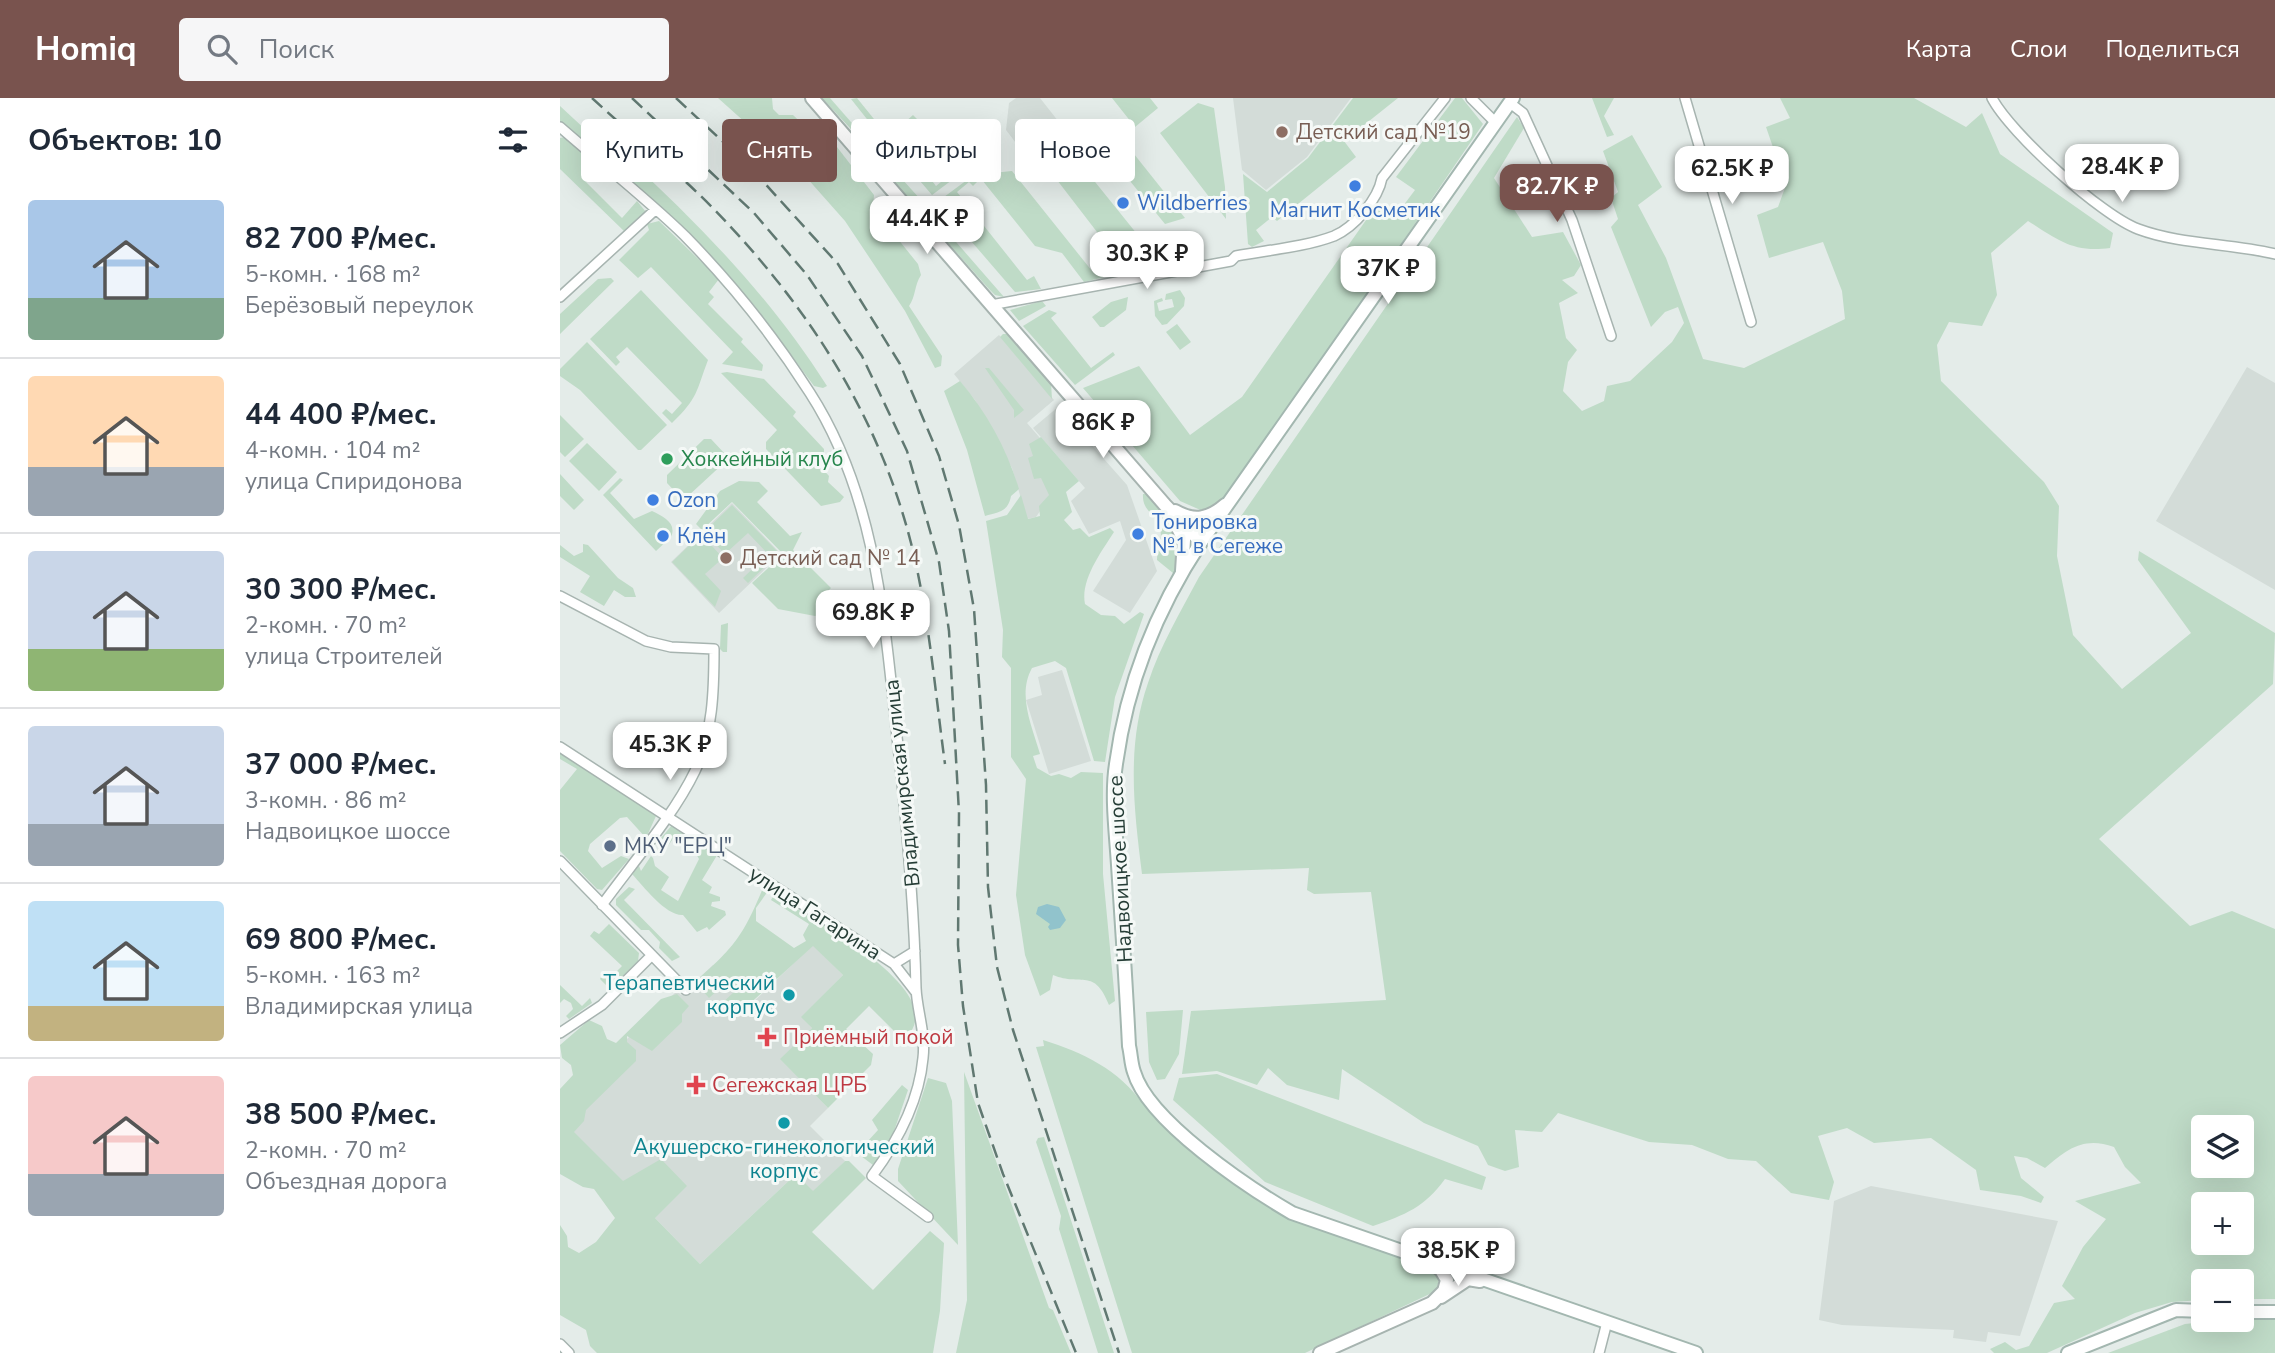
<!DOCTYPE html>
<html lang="ru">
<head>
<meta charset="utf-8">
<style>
  :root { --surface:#fff; --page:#f6f6f7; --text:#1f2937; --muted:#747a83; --line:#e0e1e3; --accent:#79534e }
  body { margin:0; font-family:"Nunito Sans",sans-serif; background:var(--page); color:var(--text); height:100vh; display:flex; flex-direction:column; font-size:26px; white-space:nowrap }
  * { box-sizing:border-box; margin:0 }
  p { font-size:23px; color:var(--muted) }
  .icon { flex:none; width:38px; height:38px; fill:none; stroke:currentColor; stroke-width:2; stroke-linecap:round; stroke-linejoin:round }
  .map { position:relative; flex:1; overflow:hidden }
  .details { display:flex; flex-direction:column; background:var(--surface); width:560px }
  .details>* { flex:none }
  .banner { position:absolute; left:21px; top:21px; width:665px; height:63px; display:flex; gap:14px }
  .controls { position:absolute; left:1631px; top:1017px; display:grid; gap:14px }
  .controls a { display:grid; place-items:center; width:63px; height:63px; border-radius:7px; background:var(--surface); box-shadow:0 7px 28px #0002; font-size:35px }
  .price { position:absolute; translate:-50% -60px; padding:0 16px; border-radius:14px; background:#fff; color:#222; font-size:23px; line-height:46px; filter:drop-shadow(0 2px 4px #0008) }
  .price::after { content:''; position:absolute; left:50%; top:42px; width:21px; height:16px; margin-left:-10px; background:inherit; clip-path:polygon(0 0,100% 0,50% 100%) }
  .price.selected { background:var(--accent); color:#fff }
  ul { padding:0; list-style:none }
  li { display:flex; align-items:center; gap:21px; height:175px; padding:0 28px }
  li+li { border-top:2px solid var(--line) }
  li span { display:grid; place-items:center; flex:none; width:196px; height:140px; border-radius:7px; color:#555 }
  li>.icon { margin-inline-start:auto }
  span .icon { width:84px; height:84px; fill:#fffc; stroke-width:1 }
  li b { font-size:30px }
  h2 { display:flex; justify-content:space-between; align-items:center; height:84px; padding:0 28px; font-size:30px }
  .pill { padding:0 24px; border-radius:7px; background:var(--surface); box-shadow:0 7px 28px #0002; font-size:24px; line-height:63px }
  .pill.selected { background:var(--accent); color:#fff }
  header { display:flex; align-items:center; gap:42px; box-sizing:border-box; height:98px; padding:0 35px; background:var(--accent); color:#fff }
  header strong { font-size:33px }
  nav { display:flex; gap:38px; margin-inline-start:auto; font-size:24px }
  .search { width:490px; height:63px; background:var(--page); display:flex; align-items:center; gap:18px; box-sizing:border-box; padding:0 24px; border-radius:7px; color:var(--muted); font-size:26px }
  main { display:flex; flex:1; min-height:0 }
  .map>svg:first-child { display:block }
</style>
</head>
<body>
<header>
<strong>Homiq</strong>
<div class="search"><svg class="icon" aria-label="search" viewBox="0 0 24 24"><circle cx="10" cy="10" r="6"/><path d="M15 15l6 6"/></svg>Поиск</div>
<nav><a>Карта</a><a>Слои</a><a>Поделиться</a></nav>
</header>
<main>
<section class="details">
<h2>Объектов: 10<svg class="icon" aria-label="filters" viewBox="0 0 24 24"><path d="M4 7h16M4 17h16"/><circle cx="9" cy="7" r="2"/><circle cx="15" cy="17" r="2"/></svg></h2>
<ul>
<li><span style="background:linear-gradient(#a9c7e8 70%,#7fa58c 0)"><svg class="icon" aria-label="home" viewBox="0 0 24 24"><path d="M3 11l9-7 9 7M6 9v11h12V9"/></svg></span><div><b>82 700 ₽/мес.</b><p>5-комн. · 168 m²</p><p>Берёзовый переулок</p></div></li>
<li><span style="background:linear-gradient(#ffd9b3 65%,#9aa5b1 0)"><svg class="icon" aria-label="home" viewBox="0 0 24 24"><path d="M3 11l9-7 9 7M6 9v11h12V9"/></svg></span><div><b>44 400 ₽/мес.</b><p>4-комн. · 104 m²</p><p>улица Спиридонова</p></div></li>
<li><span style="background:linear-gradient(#c9d6e8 70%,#8fb573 0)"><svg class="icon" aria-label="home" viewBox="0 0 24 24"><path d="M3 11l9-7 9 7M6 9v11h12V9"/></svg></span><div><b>30 300 ₽/мес.</b><p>2-комн. · 70 m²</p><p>улица Строителей</p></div></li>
<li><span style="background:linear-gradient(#c9d6e8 70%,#9aa5b1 0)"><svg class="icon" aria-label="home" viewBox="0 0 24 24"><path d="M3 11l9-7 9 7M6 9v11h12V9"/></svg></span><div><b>37 000 ₽/мес.</b><p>3-комн. · 86 m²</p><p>Надвоицкое шоссе</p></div></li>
<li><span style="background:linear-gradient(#bfe0f5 75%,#c2b280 0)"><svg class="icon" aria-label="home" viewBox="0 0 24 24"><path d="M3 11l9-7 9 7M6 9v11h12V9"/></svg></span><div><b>69 800 ₽/мес.</b><p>5-комн. · 163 m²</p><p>Владимирская улица</p></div></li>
<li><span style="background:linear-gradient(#f6c9c9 70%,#9aa5b1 0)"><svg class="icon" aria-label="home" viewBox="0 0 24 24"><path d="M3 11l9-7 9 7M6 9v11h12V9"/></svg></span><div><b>38 500 ₽/мес.</b><p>2-комн. · 70 m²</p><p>Объездная дорога</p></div></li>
</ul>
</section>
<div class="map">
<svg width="1715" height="1255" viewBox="0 0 1715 1255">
  <rect width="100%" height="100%" fill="#e4ece9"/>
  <path fill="#d3dcd8" d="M456,0H480L521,52L469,62L446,32L449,5Z
    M673,0H791L747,59L706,92L682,72Z
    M439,237L494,302L467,325L480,340L471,347L491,397L476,419L467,421L452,370L415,302L394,276Z
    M1687,269L1715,285V492L1596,423Z
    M498,309L567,387L597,473L570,515L533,493L566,442L560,423L529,436L511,403L525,390L473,330Z
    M172,405L221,456L159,515L111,464Z
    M502,572L531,663L489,676L466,602L482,597L478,579Z
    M253,847L283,877L242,919L252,930L221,961L268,1010L250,1028L285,1063L253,1094L236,1076L140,1166L95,1120L52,1089L0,1023L43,964L117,893L121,897L153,867L190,907Z
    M1311,1088L1498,1123L1460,1238L1428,1234L1426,1244L1393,1240L1394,1232L1282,1227L1259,1222L1274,1103Z"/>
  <path fill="#bfdbc7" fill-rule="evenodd" d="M158,0H212L213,11L219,17H233L255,38L267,36L314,97L313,110L358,166L361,177C354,188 356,198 349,208L382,258L381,268L375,270L345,213L285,123L246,79Z
    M262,0H270L305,40L304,45Z
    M297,0L318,26L314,30L291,1Z
    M552,0H590L598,10L575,29Z
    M793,0H838L784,43L796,59L717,123L712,119L696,132L704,143L692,149L688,146L683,76L707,94L748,60Z
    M895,0H902L923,26L673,392L656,409L645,414L620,403L523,290L579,268L630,337L682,299L818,105L837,116L855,92L836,79Z
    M1032,0H1054L1044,18L1054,37L1047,39Z
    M1220,0H1354L1406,29L1422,15L1440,56L1553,135L1550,150C1513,155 1498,142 1468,123L1431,155L1437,197L1422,228L1389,224L1377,247L1381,283L1484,384L1499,408L1497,458L1513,537L1562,591L1631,535L1578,462L1579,453L1715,535L1713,586L1539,741L1630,828L1672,813L1715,831V1201H1682V1183H1643V1202L1612,1204L1575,1215L1487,1255H1434L1430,1251L1445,1244L1456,1252L1469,1248L1494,1205L1515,1201L1502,1188L1523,1149L1546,1121L1515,1103L1581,1085L1565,1069L1554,1049C1524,1038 1507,1051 1485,1070L1467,1060L1454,1058L1461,1080L1484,1099L1481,1105L1461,1098L1420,1092L1416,1072L1371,1040L1314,1045L1287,1030L1258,1038L1274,1084L1269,1102L1231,1095L1196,1063L1168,1061L1132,1047L1089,1044L998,1015L982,1034L955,1032L959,1069L945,1073L928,1067L918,1048L864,1025L782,971L779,1002L727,987L708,970L697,987L657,973L622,976L631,913L826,902L811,794L754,796L747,792L749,770L582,776C574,711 566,648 588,585C600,548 621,513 639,479L957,19L964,30L934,80L972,139L1003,134L1021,167L1014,178L1002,182L1018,195L999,205L1006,240L1017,252L1008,264L1003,293L1022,313L1044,303L1047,288L1070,283L1112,244L1124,225L1118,209L1105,214L1091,229L1051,129L1058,121L1051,100L1058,94L1043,53L1072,37L1102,89L1078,107L1106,160L1143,261L1184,270L1285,221L1282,193L1263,144L1209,160L1197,117L1218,109L1226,87L1206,29L1230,20ZM1682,1029V1068H1643V1029ZM1682,1106V1144H1643V1106Z
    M638,5L654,10L665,89L666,121L600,35Z
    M0,8L55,59L67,60C143,130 211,200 267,288L263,290L254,288L194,207L139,147L0,23Z
    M353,17L357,21L337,37L376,88L392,75L396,79L372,97L325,42Z
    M5,39L39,69L26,84L62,120L77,103L86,114L65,134L0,71V40Z
    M314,50L361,102L360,104L356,107L347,100L310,54Z
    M557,56H574L625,120L605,126L552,61Z
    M519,64L602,167L567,173L487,69Z
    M452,73L532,173L547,162L561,175L524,184L502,155L475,148L422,82L423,76Z
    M411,79L417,84L413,88L409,84L397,94L467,182L474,178L481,191L455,194L380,107L384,99Z
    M365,114H370L444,199L435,197L429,191L364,118Z
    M99,123L159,181L149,194L154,199L148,206L183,241L181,244L203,267L202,273L162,266L173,254L91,169L78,180L59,162L89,132L87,126Z
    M51,180L54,183L0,236V216L38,181Z
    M81,192L148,262C136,294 138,300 112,325L102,315L106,311L112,316L122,305L67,249L56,259L60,264L56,268L30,241Z
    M620,192L625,200L624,208L607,226L602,227L595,218L594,203L602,200L603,203L597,205L599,213L614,209L612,201L605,202L606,196Z
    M568,199L566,212L544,229H540L532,219L551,204Z
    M482,203L486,208L459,223L450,212Z
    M489,212L497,215L491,220L531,270L553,254L555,257L515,287L463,228Z
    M617,226L631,244L620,252L606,234Z
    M443,236H448L491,285L492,301L440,239Z
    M27,244L107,327L81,352H78L20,292L0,278V271Z
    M425,270H429L464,312L454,320V312Z
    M167,274L204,281L236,314L233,318L264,351V360L258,366L269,378L268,384L284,399L280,404L261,408L206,351V344L217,332L161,275Z
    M400,283C427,315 447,351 459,391L451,398C448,414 439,414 425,418L407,352L384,293Z
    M0,317L24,341L5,359L0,354Z
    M481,339L519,383L506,394L512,414L504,422L513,432L520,430L529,439L550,430L554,434C542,453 520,482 525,506L541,517L555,518L564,526L580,514L584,516L555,599L545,664L534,663L506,570L495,563L472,570C457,597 472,628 480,656L473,658L477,670L491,678L499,676L511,680L521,674L543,675V776L555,903L549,907C534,869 522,889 493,877L490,892L480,898L465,857L456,797L466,681L451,659V570L442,559L443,532L426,423L447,417L461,397L468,421L480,418L479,408L489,397L481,380L474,381L468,360L473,358L469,346Z
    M144,341H151L165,356L166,363L127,399H120L107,385V377Z
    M27,345L57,374L39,393L9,363Z
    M0,376L24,402L14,412L0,398Z
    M60,380L63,382L50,395L74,421L92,413C104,419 117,425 111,439L96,453L43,397Z
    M179,383L199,384L208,393L197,404L230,438L242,434L233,452L271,490L263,498L277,512L255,518L218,511L192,485L223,456L172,404L142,432L136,426L160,393Z
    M583,396H588C618,427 620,431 617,473L613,475L597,462C597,451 605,439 598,425C592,414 582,411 583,396Z
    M172,407L219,455L188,485L183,480L208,456L188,435L165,456L144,434Z
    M141,436L163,460L145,476L161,493L155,509L112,464Z
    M23,446L28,447L58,480L73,490L76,499H65L54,492L44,508L20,494L30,478L0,459V447L14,458L23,454Z
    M168,525L167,554H163L160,551L161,527Z
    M0,652L96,718L86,740L67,719L60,720L30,746L28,753L42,770L61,758L69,761L42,792L37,791L0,753V692L17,671L0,661Z
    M112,727L159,754L142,782L152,789L149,795L160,799V803L152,804L151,808L165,813L166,817L149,832L147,829L137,834L123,817C106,818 84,789 72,776L79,768L81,773L91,758L93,760L95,768L109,779L101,792L118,803L139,761L134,752L114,739L104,754L100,752L104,742L101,740Z
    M69,789L75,791L64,802L120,859L112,863L99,850L100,844L89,832H81L56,807V801Z
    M203,790L208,793L196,810V823L234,850L246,843L243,837L249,826L211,802L214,797C245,817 385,888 350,935L337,936L309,908L286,931L313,956L311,967L268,1010L220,961L252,930L241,919L283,877L253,848L173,921L158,909L176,892L168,883L149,900L135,884C175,848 182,840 203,790Z
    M49,826L79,855L78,863L50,891L40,881L43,876L49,881L62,868L30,838L34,833L39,836Z
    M0,887L22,908L30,900L32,905L9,921L6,918L13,911L11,905L4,901L0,905Z
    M117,896L129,908L122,916V924L92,953L67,938V944L76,952V963L26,1012L24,1023L14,1034L63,1083L101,1061L127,1088L95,1120L140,1166L236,1076L253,1093L285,1063H289L306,1080L252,1134L313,1192L370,1133L384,1145L380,1213L373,1255H37L30,1248L26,1232L0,1217V1127L7,1138L8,1149L19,1155L36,1144L55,1120L34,1091L23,1089L0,1076V991L13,977L11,967L2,960L0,947L29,922L42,928L47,941L56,945L101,901Z
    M623,912L619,956L605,981L597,982L589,964L586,914Z
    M483,942C524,955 558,971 584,1007L671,1082L719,1116L870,1169L879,1182L876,1193L745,1255H572L476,949L484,948Z
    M404,974L489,1210L493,1212L511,1255H396L407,1202Z
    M657,976L926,1079L922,1092L885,1081C865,1109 845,1117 813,1128L705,1084L613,1002L619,980Z
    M368,980L386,985L392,1003L398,1147L338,1083V1071Z
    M342,987L348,992L330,1045L313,1067L297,1055L318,1032L312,1022Z
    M484,1039L554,1255H538L499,1131L501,1118L476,1044L478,1040Z
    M861,1134L908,1148L913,1159L901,1167L853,1151L850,1142Z
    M1682,1220L1715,1221V1255H1548L1625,1226Z"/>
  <path fill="#91c3cc" d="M487,806L499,809L506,822L500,830L490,832L488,829L490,826L476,816L478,809Z"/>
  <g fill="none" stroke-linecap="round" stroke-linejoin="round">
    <defs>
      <path id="minor" d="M911,0L936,25
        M1125,0L1191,224
        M1432,0C1450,35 1542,118 1578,131C1621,147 1670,145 1715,156
        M950,5L963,15L1012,122L1051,238
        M0,29C41,65 86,100 125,138C171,185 215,240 250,295C314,394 324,516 336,630C346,717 354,803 356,890C357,913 366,936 363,960C359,1004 338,1043 312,1078L368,1119
        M0,199L95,112
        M431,207L671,163L676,158C708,152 745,149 774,138C795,129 818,101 822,80L885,0
        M0,498L86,543L111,549L154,551C154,592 153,635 135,673C114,717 71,767 42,807
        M0,649L334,866L355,893
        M0,763L126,892
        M334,866L355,853
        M0,935L42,907L92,857
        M0,1246L9,1255
        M1039,1255L1047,1224"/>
      <path id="tertiary" d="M252,0L605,407L641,444
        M615,413C634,424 649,421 665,407
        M614,422L624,442L622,473
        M881,1199L908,1181L920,1183
        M760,1255L872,1205L884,1193L887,1182L881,1172L870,1163"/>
      <path id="secondary" d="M953,0L641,444C596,512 567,585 556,666C551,698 556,734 558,767C562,827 566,887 569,948C571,956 571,966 574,974C588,1023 689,1090 732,1115L1136,1255
        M1682,1214H1715
        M1508,1255L1616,1212L1643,1213"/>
    </defs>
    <use href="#minor" stroke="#a7b4b0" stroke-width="12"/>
    <use href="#tertiary" stroke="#a7b4b0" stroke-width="16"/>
    <use href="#secondary" stroke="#a3b7b0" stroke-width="16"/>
    <use href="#minor" stroke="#fff" stroke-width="9"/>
    <use href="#tertiary" stroke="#fff" stroke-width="12"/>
    <use href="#secondary" stroke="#fff" stroke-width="12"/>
    <path stroke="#607871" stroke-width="2.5" stroke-dasharray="14 7" stroke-linecap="butt" d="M32,0C77,42 127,81 168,126C254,218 320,323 351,445C369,517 375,593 385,666
      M72,0L194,115L247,177L302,258L347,353L379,464L389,533L399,715L398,847L403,908L418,1005L443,1076L516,1255
      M116,0L189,68L278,166L340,266L379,358L399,427L414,511L426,687L428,789L437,869L453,932L559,1255"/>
  </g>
  <g fill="#8d6e63" stroke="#f5f9f7" stroke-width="2.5">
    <circle cx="722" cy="34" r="7"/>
    <circle cx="166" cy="460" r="7"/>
  </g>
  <g fill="#3f7fe0" stroke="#f5f9f7" stroke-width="2.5">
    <circle cx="795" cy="88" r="7"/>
    <circle cx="563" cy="105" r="7"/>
    <circle cx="93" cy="402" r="7"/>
    <circle cx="578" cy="436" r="7"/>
    <circle cx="103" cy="438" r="7"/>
  </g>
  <circle fill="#2e9e5b" stroke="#f5f9f7" stroke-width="2.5" cx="107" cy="361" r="7"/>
  <circle fill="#5c6f8a" stroke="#f5f9f7" stroke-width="2.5" cx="50" cy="748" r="7"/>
  <g fill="#0f9aa8" stroke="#f5f9f7" stroke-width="2.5">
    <circle cx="229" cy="897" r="7"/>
    <circle cx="224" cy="1025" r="7"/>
  </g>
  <g fill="#e0444e" stroke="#f5f9f7" stroke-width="2.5">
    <path d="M203.5 928.5h7v7h7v7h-7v7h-7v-7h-7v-7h7z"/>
    <path d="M132.5 976.5h7v7h7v7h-7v7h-7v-7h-7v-7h7z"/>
  </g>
  <g text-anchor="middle" stroke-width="6" stroke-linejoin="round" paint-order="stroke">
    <g font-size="21" fill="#785e54" stroke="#f5f9f7" text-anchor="start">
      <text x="736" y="41">Детский сад №19</text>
      <text x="180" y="467">Детский сад № 14</text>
    </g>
    <g font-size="21" fill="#366cbe" stroke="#f5f9f7" text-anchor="start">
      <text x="577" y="112">Wildberries</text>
      <text x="795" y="119" text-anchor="middle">Магнит Косметик</text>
      <text x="107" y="409">Ozon</text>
      <text x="592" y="431">Тонировка<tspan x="592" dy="24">№1 в Сегеже</tspan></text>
      <text x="117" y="445">Клён</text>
    </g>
    <g font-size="21" fill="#27864d" stroke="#f5f9f7" text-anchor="start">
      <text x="121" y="368">Хоккейный клуб</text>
    </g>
    <g font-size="21" fill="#253d36" stroke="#f5f9f7">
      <text transform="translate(342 685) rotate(-96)" y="7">Владимирская улица</text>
      <text transform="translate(560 771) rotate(-93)" y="7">Надвоицкое шоссе</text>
      <text transform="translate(255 815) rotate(33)" y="7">улица Гагарина</text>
    </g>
    <g font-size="21" fill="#4e5e75" stroke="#f5f9f7" text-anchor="start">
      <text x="64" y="755">МКУ "ЕРЦ"</text>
    </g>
    <g font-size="21" fill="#0d838f" stroke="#f5f9f7" text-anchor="end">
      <text x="215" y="892">Терапевтический<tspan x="215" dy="24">корпус</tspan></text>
      <text x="224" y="1056" text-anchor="middle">Акушерско-гинекологический<tspan x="224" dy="24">корпус</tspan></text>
    </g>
    <g font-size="21" fill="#be3a42" stroke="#f5f9f7" text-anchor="start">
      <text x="223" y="946">Приёмный покой</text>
      <text x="152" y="994">Сегежская ЦРБ</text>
    </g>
  </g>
</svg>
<div class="controls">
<a><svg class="icon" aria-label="layers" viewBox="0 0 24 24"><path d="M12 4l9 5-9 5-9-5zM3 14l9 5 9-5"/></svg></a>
<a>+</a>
<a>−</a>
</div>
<b class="price" style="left:1562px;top:106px">28.4K ₽</b>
<b class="price" style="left:1172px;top:108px">62.5K ₽</b>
<b class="price selected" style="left:997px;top:126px">82.7K ₽</b>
<b class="price" style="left:367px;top:158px">44.4K ₽</b>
<b class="price" style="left:587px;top:193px">30.3K ₽</b>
<b class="price" style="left:828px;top:208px">37K ₽</b>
<b class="price" style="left:543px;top:362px">86K ₽</b>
<b class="price" style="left:313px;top:552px">69.8K ₽</b>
<b class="price" style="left:110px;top:684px">45.3K ₽</b>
<b class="price" style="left:898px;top:1190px">38.5K ₽</b>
<div class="banner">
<a class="pill">Купить</a>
<a class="pill selected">Снять</a>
<a class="pill">Фильтры</a>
<a class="pill">Новое</a>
</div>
</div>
</main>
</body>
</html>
